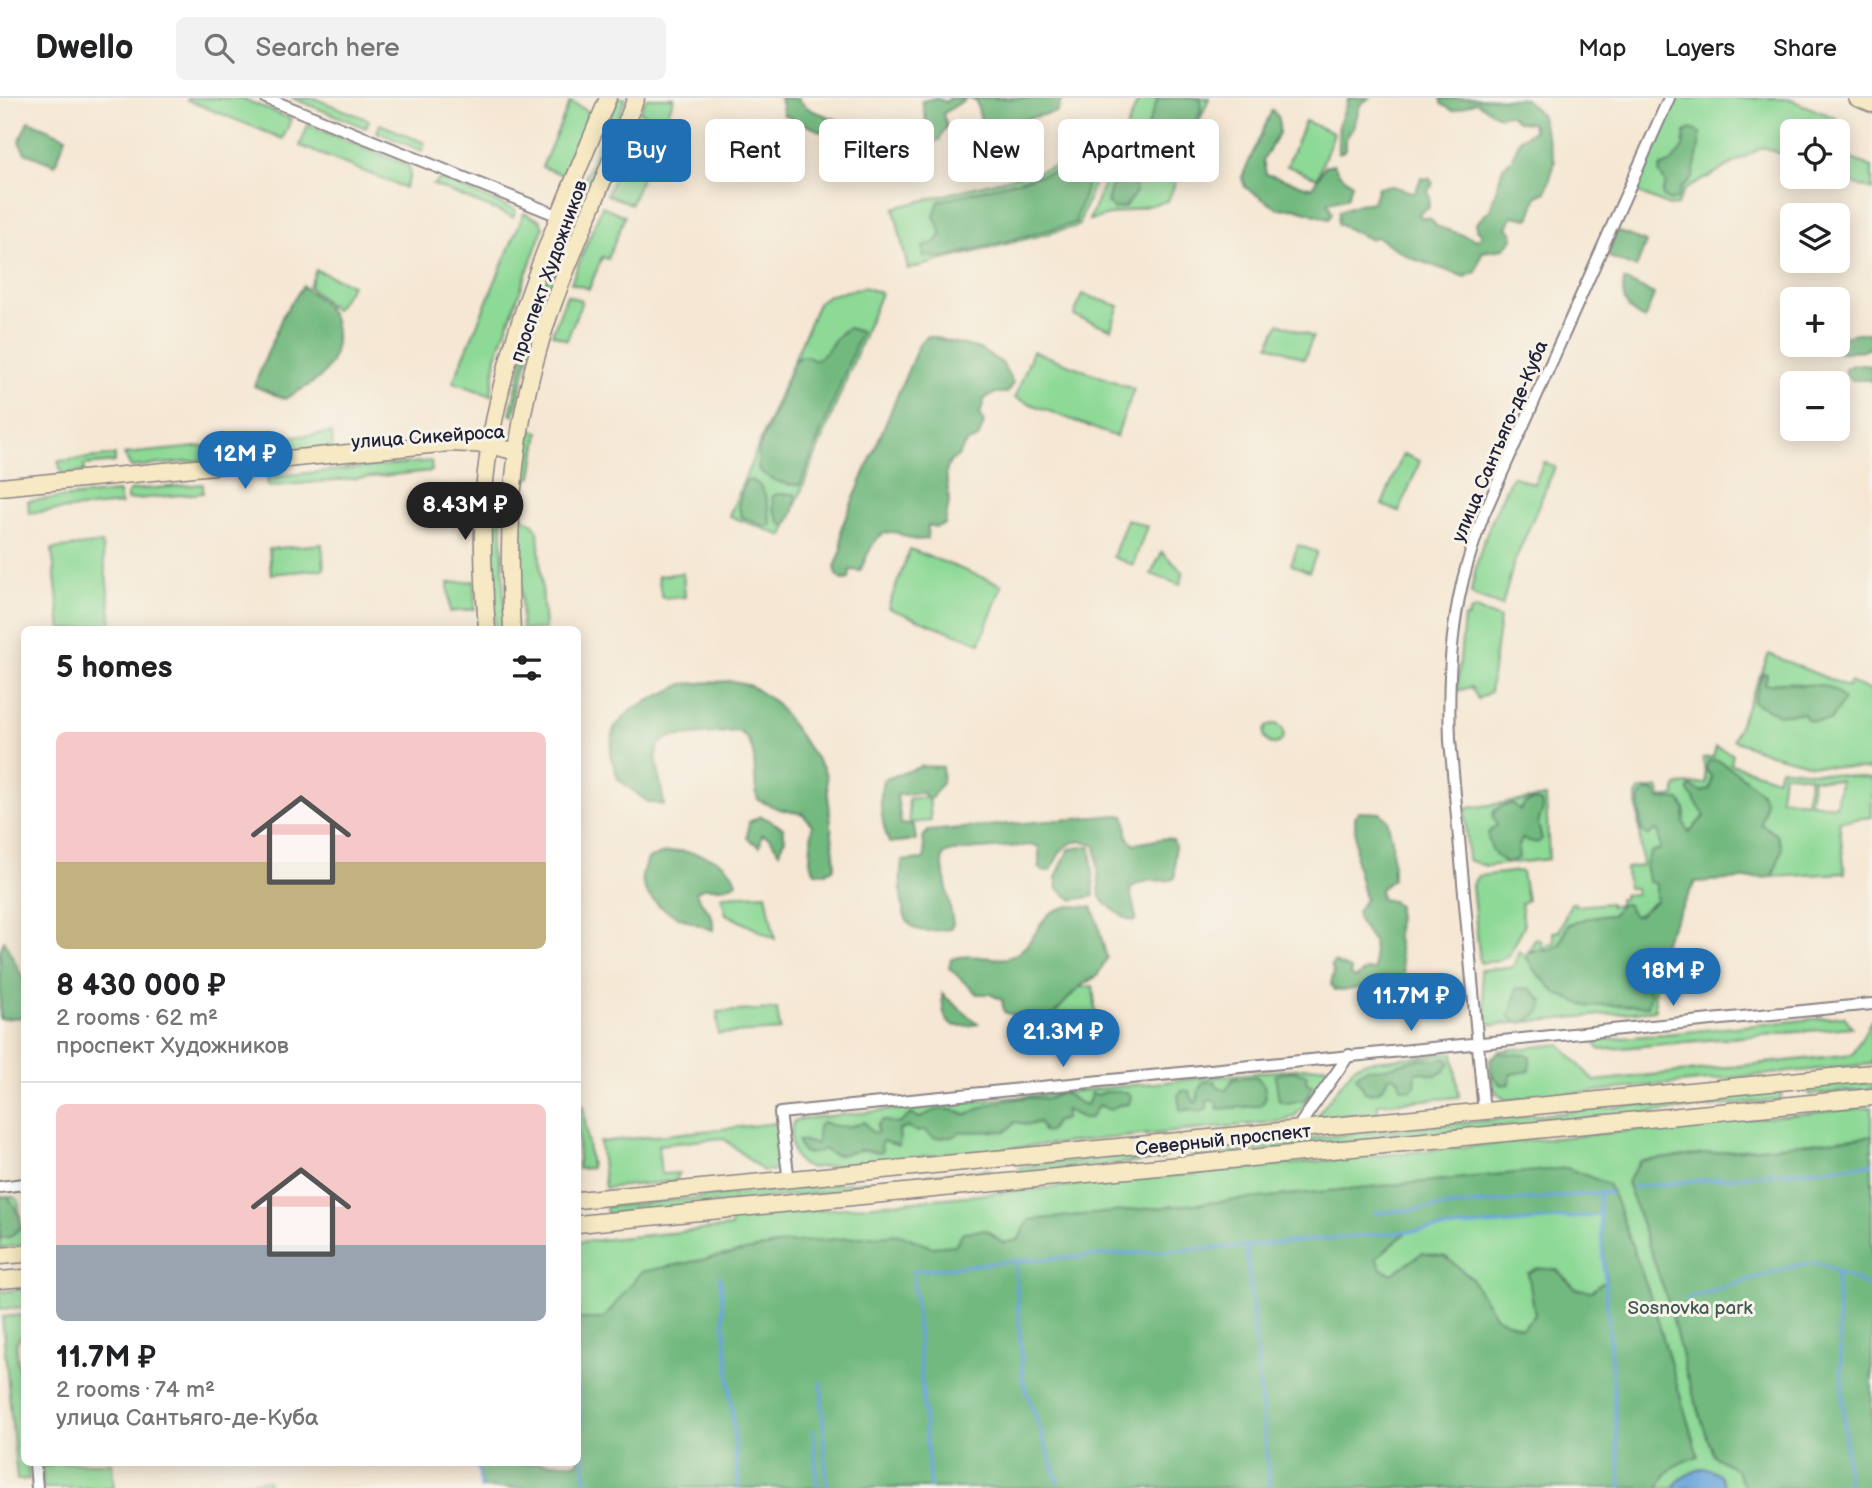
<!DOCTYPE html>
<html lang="en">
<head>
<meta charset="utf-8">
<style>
  :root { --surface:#fff; --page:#f2f2f2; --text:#202124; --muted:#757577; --line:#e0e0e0; --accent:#1f6fb2 }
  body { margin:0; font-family:"Balsamiq Sans",sans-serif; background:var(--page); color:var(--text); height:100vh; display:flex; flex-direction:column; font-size:26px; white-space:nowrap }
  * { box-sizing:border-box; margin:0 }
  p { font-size:23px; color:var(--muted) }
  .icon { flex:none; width:38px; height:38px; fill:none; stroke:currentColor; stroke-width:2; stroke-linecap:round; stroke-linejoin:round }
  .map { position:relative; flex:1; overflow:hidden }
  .drawer { position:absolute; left:21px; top:528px; width:560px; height:840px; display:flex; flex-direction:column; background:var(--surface); border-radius:10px; box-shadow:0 4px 18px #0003 }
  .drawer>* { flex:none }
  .banner { position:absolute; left:602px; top:21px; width:665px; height:63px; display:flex; gap:14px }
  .buttons { position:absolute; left:1780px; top:21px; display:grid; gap:14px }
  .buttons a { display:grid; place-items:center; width:70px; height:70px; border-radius:10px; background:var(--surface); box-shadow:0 4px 18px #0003; font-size:35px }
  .price { position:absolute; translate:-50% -60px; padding:0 16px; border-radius:24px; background:var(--accent); color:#fff; font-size:23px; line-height:46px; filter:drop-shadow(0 2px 4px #0008) }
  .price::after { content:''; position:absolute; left:50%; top:42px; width:21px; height:16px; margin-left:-10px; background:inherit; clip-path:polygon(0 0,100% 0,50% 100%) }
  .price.selected { background:#222; color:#fff }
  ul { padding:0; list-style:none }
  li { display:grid; align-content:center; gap:14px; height:371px; padding:0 35px }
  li+li { border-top:2px solid var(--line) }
  li span { display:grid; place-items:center; height:217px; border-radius:10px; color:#555 }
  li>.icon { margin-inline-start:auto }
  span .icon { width:126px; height:126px; fill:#fffc; stroke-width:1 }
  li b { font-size:30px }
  h2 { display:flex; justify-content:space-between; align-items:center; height:84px; padding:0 35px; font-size:30px }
  .pill { padding:0 24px; border-radius:10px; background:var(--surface); box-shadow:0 4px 18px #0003; font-size:24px; line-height:63px }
  .pill.selected { background:var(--accent); color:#fff }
  header { display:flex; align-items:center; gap:42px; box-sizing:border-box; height:98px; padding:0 35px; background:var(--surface); border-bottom:2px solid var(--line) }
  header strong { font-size:33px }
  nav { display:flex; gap:38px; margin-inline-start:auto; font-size:24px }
  .search { width:490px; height:63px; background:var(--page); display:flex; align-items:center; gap:18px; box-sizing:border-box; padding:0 24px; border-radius:10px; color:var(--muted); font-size:26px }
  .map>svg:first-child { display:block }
</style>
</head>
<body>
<header>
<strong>Dwello</strong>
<div class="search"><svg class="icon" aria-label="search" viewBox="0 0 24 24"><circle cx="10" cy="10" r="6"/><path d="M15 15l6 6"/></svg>Search here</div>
<nav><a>Map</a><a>Layers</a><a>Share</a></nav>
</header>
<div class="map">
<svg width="1872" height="1390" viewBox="0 0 1872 1390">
  <rect width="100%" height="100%" fill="#f7f3e8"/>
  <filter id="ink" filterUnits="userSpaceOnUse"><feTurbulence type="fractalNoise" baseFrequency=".0143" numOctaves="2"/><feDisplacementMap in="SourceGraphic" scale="14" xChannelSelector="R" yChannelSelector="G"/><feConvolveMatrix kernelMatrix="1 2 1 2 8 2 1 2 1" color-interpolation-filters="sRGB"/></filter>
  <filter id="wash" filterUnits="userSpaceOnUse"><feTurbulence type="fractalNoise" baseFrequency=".00686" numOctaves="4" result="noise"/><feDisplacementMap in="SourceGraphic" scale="28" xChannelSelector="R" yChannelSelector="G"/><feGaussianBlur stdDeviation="1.57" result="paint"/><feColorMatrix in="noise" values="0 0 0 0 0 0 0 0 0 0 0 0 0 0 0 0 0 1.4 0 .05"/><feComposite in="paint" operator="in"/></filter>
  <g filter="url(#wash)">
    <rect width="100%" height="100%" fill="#f5e7d3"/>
    <path fill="#8dd996" stroke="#587e68" stroke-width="2" fill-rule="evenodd" d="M188,0H241L291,21L283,41L187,2Z
      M292,0H314L369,22L366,30Z
      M617,0H626L589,92L581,89Z
      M646,0H674L664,26L640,14Z
      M1139,0H1209L1168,103L1089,122Z
      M1677,0H1786L1836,20L1830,33H1792V60L1763,49L1684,92L1677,107L1669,108L1636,94Z
      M570,4L592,15L566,78L542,69Z
      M766,20L779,26L781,29L766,68H761L715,50L718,42L747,54L760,23Z
      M1305,23L1334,35L1317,80L1287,68Z
      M636,25L661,33L631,106L607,97Z
      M380,26L425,45L422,53L377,34Z
      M308,27L409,68L410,78L405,90L300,48Z
      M1107,52L1078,128L908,171L894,110L1088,60Z
      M1849,60L1872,69V92L1850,84L1853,77L1844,74Z
      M440,81L516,112L513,119L433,87Z
      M577,99L585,103L538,220L514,317L510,316L534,218Z
      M602,108L625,118L608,161L602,159L589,191L571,185Z
      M524,115L540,122L543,130L496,259L491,298L453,284Z
      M316,172L352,187L335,212L309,189Z
      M864,189L881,195L783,438L729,418L818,205L827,198Z
      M1082,196L1119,208L1111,231L1074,218Z
      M567,197L582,203L567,242L552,236Z
      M1279,225L1313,239L1304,261L1269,247Z
      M1033,253L1134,291L1116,339L1015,300Z
      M530,332L539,334L532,378L522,389Z
      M332,335L333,350L246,358L245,343Z
      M226,346L227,360L131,369L124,356Z
      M1403,356L1420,363L1399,414L1382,407Z
      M115,357V364L84,367V374L62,376L58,363Z
      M431,363L432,373L268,389L267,379Z
      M1544,364L1555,369L1514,465L1502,508L1475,498L1471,495C1477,452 1494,416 1512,378L1534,386Z
      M203,386V395L127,402V397L131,392Z
      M117,394L119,395L121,406L29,415L28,403Z
      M492,405H501L505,532H496L494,516Z
      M519,417L533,426L538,433L545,531L522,532Z
      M1127,421L1147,428L1133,467L1113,459Z
      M102,445L112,526L61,532L52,451Z
      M322,446L324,471L271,476L269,451Z
      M1298,447L1317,454L1309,474L1291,466Z
      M910,451L1002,487L980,545L888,510Z
      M1162,454L1183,474L1180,487L1151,476Z
      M683,475L685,499L662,500L658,478Z
      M474,483L475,511L450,514L448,485Z
      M1475,511L1500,521L1490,594L1478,601L1471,589L1457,593L1464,520H1468L1469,515Z
      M1769,556L1848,589L1850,584L1872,593V672L1812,667L1770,656L1733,642Z
      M1264 636a10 10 0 1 1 20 0a10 10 0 1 1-20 0Z
      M1716,649L1733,656L1731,666L1777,681L1780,670L1872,681V719L1839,723L1845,775L1773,779L1776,773L1777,737L1761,727L1712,679L1710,692L1702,694L1705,718L1689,734L1684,725L1685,711L1655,732L1659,734L1661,742L1656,803L1638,817L1634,818L1627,806H1621L1612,817L1590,819L1568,826L1560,846L1548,854L1529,852L1536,840L1541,842L1542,850L1547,849V846L1554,845L1553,834L1559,833L1571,805H1575V808L1610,805V808L1619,807V801H1623V797L1636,796L1635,790H1627L1626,770L1641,768L1642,763L1636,697L1640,692L1658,690L1661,700L1675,698V691L1678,687L1706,685L1703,660L1713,659ZM1783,675L1810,679L1806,704L1780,700ZM1813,680L1840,683L1836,708L1810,705Z
      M929,699L931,723L910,725L908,701Z
      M1546,699L1549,761L1486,768L1468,762L1465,714L1468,710Z
      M1520,773L1522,775L1527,802L1521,805L1524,828L1509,857L1499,863L1480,865L1472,787L1478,778Z
      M766,796L775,841L726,816L721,798Z
      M1519,853L1526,858L1534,872L1557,896L1590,909L1651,895L1643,883L1641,869L1654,863L1655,912L1493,927L1487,923L1480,872L1513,869Z
      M1093,888L1096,916L1046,922L1044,893Z
      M777,911L780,932L718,936L717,914Z
      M1844,918L1852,929L1600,952L1593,943Z
      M1872,921V966L1506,1002C1487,992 1489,969 1499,953L1560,946L1594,983L1853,956Z
      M1453,955L1459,999L1378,1006V1014L1321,1020L1318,1016L1354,969L1363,964Z
      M1324,968L1329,970L1328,975L1295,1018L1284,1023L810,1070C791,1066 787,1039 794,1023L800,1021Z
      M1872,984V991L1811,997L1807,993L1811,989Z
      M1777,993L1782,997L1779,1002L1194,1059L1190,1056L1193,1052Z
      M578,1006H583L591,1070L578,1071Z
      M1872,1009V1390H481L478,1365H578L600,1222L578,1221V1144L731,1129V1121Z
      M776,1025L784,1066L777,1072L763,1073L723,1040L658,1047L661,1076L679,1075L676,1083L605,1090L600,1044Z
      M1161,1055L1165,1058L1162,1062L1022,1074L1018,1071L1021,1068Z
      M989,1071L994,1075L990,1078L607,1116L606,1109Z
      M12,1098L18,1102L24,1147L0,1150V1099Z
      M24,1191V1209L0,1211V1194Z
      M24,1217V1234L16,1245L24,1332V1365H28L29,1381L17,1382L2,1219Z
      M51,1365H112L114,1390H43L42,1369L51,1368Z
      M268,1382L269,1390H165Z"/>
    <path fill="#72b97f" stroke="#4a6e5d" stroke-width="2" fill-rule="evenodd" d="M780,0H799V3L811,12L886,40L914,37L926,22L922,3L936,0L946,4L949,0H967L943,16L947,28L939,42L915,52L870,55L784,17Z
      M968,0H1062L1057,14L993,28L981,22L976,3Z
      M1158,0H1200L1201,13L1180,64L1174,66L1142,53L1141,46Z
      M1349,0H1369L1360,7L1354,28L1345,42V53L1338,55C1337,45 1340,38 1338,27C1344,17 1344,9 1349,0Z
      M1440,0L1525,1L1540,16L1555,64L1546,94L1537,98L1529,121L1512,118L1507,130L1512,134L1513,141L1503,151L1482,154L1476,174L1465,179L1411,160L1377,139L1369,141L1338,126L1339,113L1359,106L1373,104L1378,89L1392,88L1415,95L1421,80L1430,81L1433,86L1428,93L1430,101L1428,111L1420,114V119L1431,121L1436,128L1478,142L1482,136L1477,131L1476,125L1490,112L1503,69L1512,61L1520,41L1534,32L1531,25L1519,24L1508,16L1498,18L1476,4L1453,13L1442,6Z
      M1272,12L1279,20V35L1263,62L1266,76L1312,90L1325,68L1333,66L1339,75L1352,86L1347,100L1328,104L1332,115L1329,121L1294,110L1278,111L1245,89L1242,79Z
      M28,23L66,39L55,67L25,55L19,44Z
      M1691,31L1700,35C1701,49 1695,64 1693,79L1681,90L1677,101L1670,103L1664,100L1662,95L1666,86L1659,74L1661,68L1671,65L1683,49L1685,34Z
      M1124,59L1142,64V71L1133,79L1136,94L1125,109L1113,111L1107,104L1118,66Z
      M1080,67H1087C1090,89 1080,105 1075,125L947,159H924L923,149L936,144L942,136L934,118L939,103Z
      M1617,133L1646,144L1636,170L1607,158Z
      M1624,182L1654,196L1645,221C1626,213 1621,202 1624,182Z
      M303,188C310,194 318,199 324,206C341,224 340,259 322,277C313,287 297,293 285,301L254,288L283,217Z
      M848,230L861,234L800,387C783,387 771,383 758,371L759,351L794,264L800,258H806L814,262C830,257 833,237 848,230Z
      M1857,235H1872V250C1847,256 1836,256 1812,247H1838V243H1841L1845,238Z
      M928,238L979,251L1002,265L1013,285L1007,295H996L985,300L980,317L984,325L978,340L966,345L958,358L950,364L946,374L949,404L945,426L936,429L928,427L927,441C915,443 911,441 900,436C876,426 868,457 860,473L850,472L849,481L842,482L836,477L835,469L842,452L841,431L919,246Z
      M1864,266L1872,269V284L1869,282H1852L1845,277V271L1852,267Z
      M749,382C768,385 768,411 771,427L766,429L742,419L738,407L745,384Z
      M778,396H795C797,406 793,421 785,427L780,425L774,412L772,398Z
      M1763,575L1767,576L1765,587C1773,587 1780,583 1787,584C1793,585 1799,588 1804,587C1822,586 1833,587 1844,602L1830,623H1812L1805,620L1803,615L1779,617L1753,604Z
      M730,583L751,588L776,605L823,670L826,677L835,766L833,771L825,775L815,774L810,764L812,727L803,716L779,711L758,702C751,680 762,643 737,633L670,639L658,647L656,658L664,707L648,704L619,682L610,657L614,630L632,611L683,586Z
      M1717,662C1728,668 1763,691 1765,703C1766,710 1762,720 1761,726L1777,737L1782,751L1773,779L1695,784L1654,863L1641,869L1643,883L1651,895L1648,908L1603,907L1590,909L1557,896L1534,872L1526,858L1528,854L1538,852L1548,853L1560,846L1568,827L1590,819L1612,817L1621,806H1627L1634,818L1639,817L1656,803V786L1648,782L1645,767L1651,754L1660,751L1659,734L1655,732L1648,738L1641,732L1639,701L1645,693H1654L1660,701L1680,702L1685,711L1684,725L1689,734L1705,718L1688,692L1691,688L1702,694L1710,691L1712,679L1706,672L1708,663Z
      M922,668L943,669L942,685L929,703L923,695L897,697L901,726L914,727L916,742L889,745C882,726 878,702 883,682Z
      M1534,702L1541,704L1543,710L1538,726L1542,741L1537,745L1522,741L1518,751L1519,760L1508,765C1495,760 1488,749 1488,735L1497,727L1493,719L1494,713L1502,708L1513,706L1520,712L1525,705Z
      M1359,714L1380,715L1387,721L1392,742L1393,781L1380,791L1381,801L1392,803L1398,807L1397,840L1404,875L1403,882L1342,893L1334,892L1331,886L1334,875L1331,867L1334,864L1351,871V877L1356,880L1366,872H1375L1373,843L1359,824L1357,814L1365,801L1356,764L1355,718Z
      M1118,717L1124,718C1130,728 1122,741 1135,746L1167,740L1173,742L1175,747V780L1171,782C1158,783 1137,781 1130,792L1136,820L1134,823C1126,823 1104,805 1100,799L1096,748C1088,741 1071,742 1063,751C1058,756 1054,766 1051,773H1043L1039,769V749L1034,747L952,753L944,756L942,763L953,826L950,831C940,832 926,835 916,831C898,825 900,778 902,763L923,761L925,758L923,739L928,733Z
      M761,718L783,730L785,742L779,754L770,740L762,736L760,748L747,740L749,724Z
      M1091,748L1094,798L1073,802L1058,791L1056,779L1069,751Z
      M681,753C706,757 728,760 737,785L721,790H703L696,794C701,811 715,810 713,832C690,824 640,809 642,777C642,773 646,766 648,761L664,755Z
      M1069,808L1092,809C1100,826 1101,843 1107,860L1097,878L1079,889L1053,917L1029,923L1004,914L1002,902L990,896H977L949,870L951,861C974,854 989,863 1007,860C1028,855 1036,830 1049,816C1053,812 1063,810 1069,808Z
      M4,843L24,882V919L0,921V853Z
      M1529,890L1543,903L1542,912C1531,921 1520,932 1509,918L1514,904L1516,891Z
      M942,896L978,926C946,932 944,926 942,896Z
      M1498,955L1528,957L1530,959V973L1511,976L1509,986L1501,987L1491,975L1490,962Z
      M1445,960L1450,963C1446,977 1434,980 1422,974L1416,975L1415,988L1410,992L1401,990L1398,981L1392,978L1389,979C1382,991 1380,997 1365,994L1356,978L1367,970C1388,974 1403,962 1423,961C1431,961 1437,964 1445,960Z
      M1291,973L1307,976L1306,984L1312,988L1307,1001L1288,1005L1279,1003L1275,977Z
      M1256,978L1264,987L1266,1000L1262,1006L1256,1008L1218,1011L1217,1004L1210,1002L1207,1004V1010L1202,1014L1189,1011L1182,1013L1180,1011L1178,997L1182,993H1189L1194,1004H1197L1199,991L1204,984L1214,983L1219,990L1226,992L1233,981Z
      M1105,994H1127L1131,998L1129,1006L1119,1007L1110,1012L1099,1007L1090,1020H1083L1066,1012L1065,1021L1055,1024L1049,1034L1043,1033L1039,1024L1029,1027L1016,1024L1006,1033L961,1034L952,1039L934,1040L924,1032L918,1034L908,1029L899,1032L900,1042L899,1048L883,1043L881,1045L882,1054C874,1056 868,1051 860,1052C845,1055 837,1062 824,1051C813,1058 800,1058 798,1043C805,1041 810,1047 817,1045L818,1028L823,1024C835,1030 851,1030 864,1024L872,1034L878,1035L877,1027L882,1022L899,1026L911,1016L920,1020C936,1009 949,1009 966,1017C989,1004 1022,997 1048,1001C1072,988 1067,1003 1087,1007L1092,995L1098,997Z
      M1872,1038V1390H1745L1736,1372L1713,1357L1685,1272L1670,1210L1627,1084L1640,1063Z
      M1567,1070L1608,1086L1615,1100L1653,1206L1698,1358C1679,1365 1665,1370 1659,1390H481L478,1365H578V1221H600L605,1219L641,1174L785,1145L900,1136L931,1149L955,1147L963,1134L986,1132L1003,1145L1018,1142L1029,1122ZM1600,1117L1606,1182L1592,1193L1576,1191L1557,1172L1538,1170L1528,1175L1535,1217L1522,1230L1496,1219L1471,1180L1446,1159L1422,1155L1392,1176L1381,1171L1376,1160L1407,1134Z
      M8,1098L20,1119L21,1129L10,1139L0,1140V1099Z"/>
    <path fill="#6ba5da" stroke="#46648a" stroke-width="2" d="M1704,1370C1717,1371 1722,1378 1725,1390H1673C1678,1380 1693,1373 1704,1370Z"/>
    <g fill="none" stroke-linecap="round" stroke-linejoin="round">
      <path stroke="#6ba5da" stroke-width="3.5" d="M1633,1089L1872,1066
        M1375,1115L1610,1094
        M1600,1117L1621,1390
        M1246,1148L1270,1390
        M1015,1163L1023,1283L1058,1384
        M1836,1173L1848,1390
        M720,1178L739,1390
        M1687,1201L1797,1167L1819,1165L1872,1190
        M821,1284L827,1390
        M578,1292L586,1390
        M813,1333L817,1390
        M478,1365L481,1390
        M930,1390L913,1173L1015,1163L1246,1148L1600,1117L1599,1095"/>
    </g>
  </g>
  <g filter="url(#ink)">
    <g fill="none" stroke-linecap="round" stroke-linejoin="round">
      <defs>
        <path id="street" d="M266,0L559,118
          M1484,1014L1450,642C1448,591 1450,536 1462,486C1467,463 1475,441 1483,418L1669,0
          M1296,1032L1349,957
          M789,1083L780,1015L1872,906
          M0,1089L24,1086
          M35,1365L37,1390"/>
        <path id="secondary" d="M1857,0L1872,6
          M0,389L450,345L491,347L516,354
          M487,532C484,487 481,439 484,394C495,256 556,126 608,0
          M512,532C506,438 511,344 538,253C549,212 566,173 582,133C601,89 618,44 636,0
          M578,1102L1872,975
          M578,1126L1872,999
          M0,1158L24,1156
          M0,1182L24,1180"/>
      </defs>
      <use href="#street" stroke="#8c8487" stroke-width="14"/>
      <use href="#secondary" stroke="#8c8487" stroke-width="19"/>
      <use href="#street" stroke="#fff" stroke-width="10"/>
      <use href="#secondary" stroke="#f6e9c3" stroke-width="16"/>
    </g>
  </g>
  <g text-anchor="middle" stroke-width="6" stroke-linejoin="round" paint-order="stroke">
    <g font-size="19" fill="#22223b" stroke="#f7f3e8">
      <text transform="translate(548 173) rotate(-70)" y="7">проспект Художников</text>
      <text transform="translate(428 338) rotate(-4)" y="7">улица Сикейроса</text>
      <text transform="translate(1499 343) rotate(-67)" y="7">улица Сантьяго-де-Куба</text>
      <text transform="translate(1223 1041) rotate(-6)" y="7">Северный проспект</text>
    </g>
    <g font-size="19" fill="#425956" stroke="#f7f3e8">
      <text x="1690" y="1216">Sosnovka park</text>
    </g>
  </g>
</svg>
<div class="buttons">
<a><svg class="icon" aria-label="locate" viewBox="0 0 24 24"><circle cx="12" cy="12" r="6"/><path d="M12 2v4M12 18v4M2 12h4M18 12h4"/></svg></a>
<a><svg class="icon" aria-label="layers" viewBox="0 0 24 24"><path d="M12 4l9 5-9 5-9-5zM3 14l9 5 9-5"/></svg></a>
<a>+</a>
<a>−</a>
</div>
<b class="price" style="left:245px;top:393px">12M ₽</b>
<b class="price selected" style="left:465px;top:444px">8.43M ₽</b>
<b class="price" style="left:1673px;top:910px">18M ₽</b>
<b class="price" style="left:1411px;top:935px">11.7M ₽</b>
<b class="price" style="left:1063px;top:971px">21.3M ₽</b>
<div class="banner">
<a class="pill selected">Buy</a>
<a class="pill">Rent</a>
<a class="pill">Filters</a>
<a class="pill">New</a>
<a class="pill">Apartment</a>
</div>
<section class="drawer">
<h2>5 homes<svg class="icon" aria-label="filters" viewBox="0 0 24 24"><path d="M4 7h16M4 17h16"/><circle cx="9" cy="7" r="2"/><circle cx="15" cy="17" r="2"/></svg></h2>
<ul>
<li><span style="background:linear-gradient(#f6c9c9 60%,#c2b280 0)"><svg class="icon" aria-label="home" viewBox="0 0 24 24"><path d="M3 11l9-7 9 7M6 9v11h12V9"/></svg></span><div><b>8 430 000 ₽</b><p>2 rooms · 62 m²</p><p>проспект Художников</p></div></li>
<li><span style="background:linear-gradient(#f6c9c9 65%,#9aa5b1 0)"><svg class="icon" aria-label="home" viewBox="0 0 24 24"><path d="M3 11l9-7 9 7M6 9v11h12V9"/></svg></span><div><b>11.7M ₽</b><p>2 rooms · 74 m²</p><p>улица Сантьяго-де-Куба</p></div></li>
</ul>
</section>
</div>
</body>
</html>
